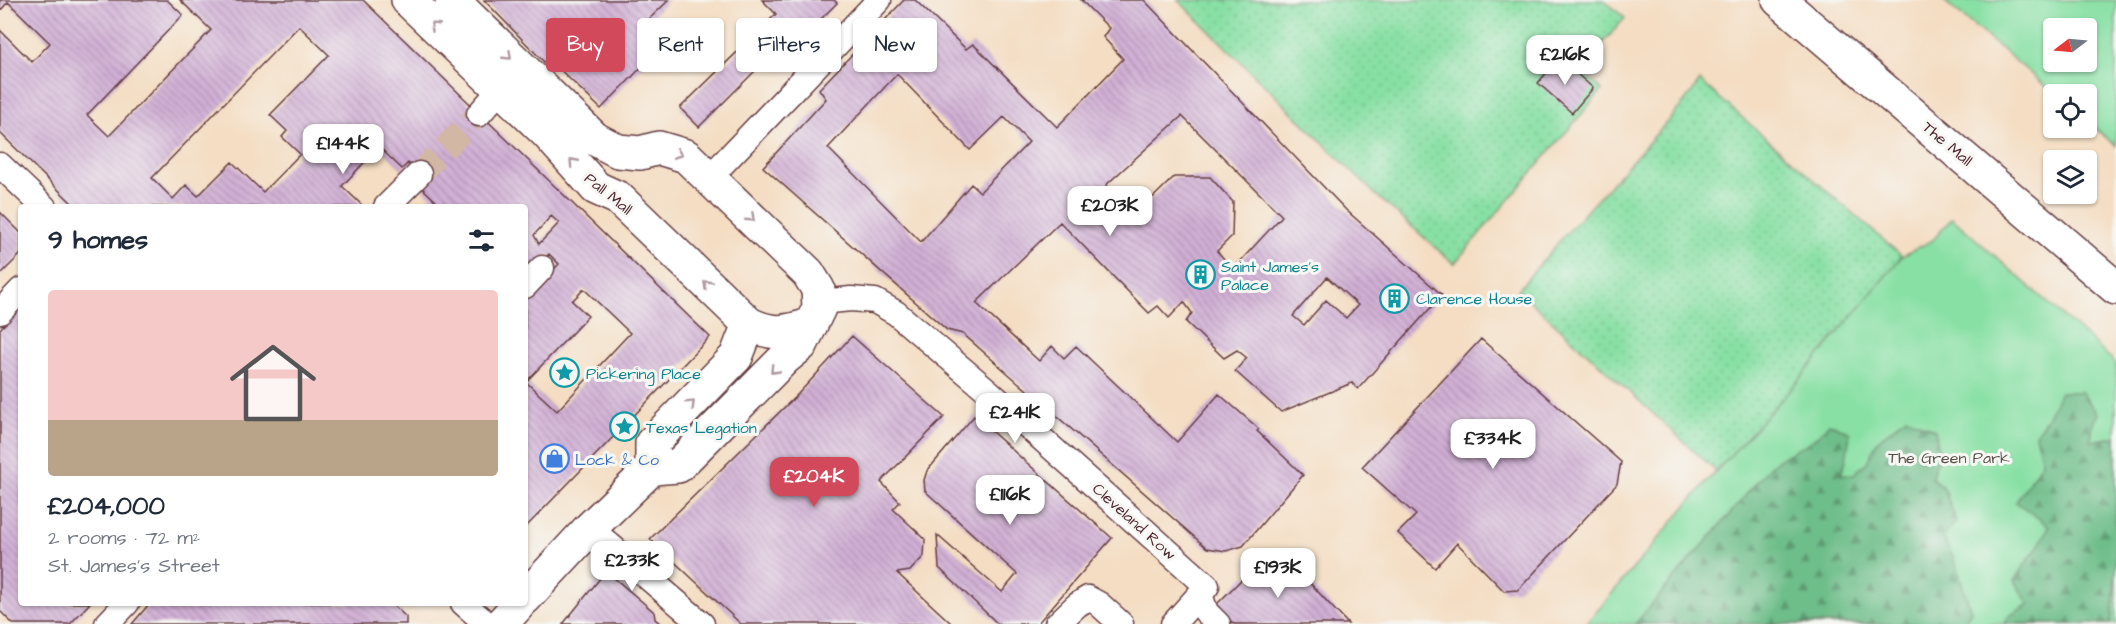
<!DOCTYPE html>
<html lang="en">
<head>
<meta charset="utf-8">
<style>
  :root { --surface:#fff; --page:#f6f6f7; --text:#1f2937; --muted:#747a83; --accent:#d1495b }
  body { margin:0; font-family:"Architects Daughter",sans-serif; background:var(--page); color:var(--text); height:100vh; display:flex; flex-direction:column; font-size:22px; white-space:nowrap }
  * { box-sizing:border-box; margin:0 }
  p { font-size:20px; color:var(--muted) }
  .icon { flex:none; width:33px; height:33px; fill:none; stroke:currentColor; stroke-width:2; stroke-linecap:round; stroke-linejoin:round }
  .map { position:relative; flex:1; overflow:hidden }
  .sheet { position:absolute; left:18px; top:204px; width:510px; height:402px; display:flex; flex-direction:column; background:var(--surface); border-radius:6px; box-shadow:0 2px 4px #0004 }
  .sheet>* { flex:none }
  .banner { position:absolute; left:546px; top:18px; width:570px; height:54px; display:flex; gap:12px }
  .needle { width:39px; rotate:254deg }
  .fabs { position:absolute; left:2043px; top:18px; display:grid; gap:12px }
  .fabs a { display:grid; place-items:center; width:54px; height:54px; border-radius:6px; background:var(--surface); box-shadow:0 2px 4px #0004; font-size:30px }
  .price { position:absolute; translate:-50% -51px; padding:0 14px; border-radius:12px; background:#fff; color:#222; font-size:20px; line-height:39px; filter:drop-shadow(0 2px 3px #0008) }
  .price::after { content:''; position:absolute; left:50%; top:36px; width:18px; height:14px; margin-left:-9px; background:inherit; clip-path:polygon(0 0,100% 0,50% 100%) }
  .price.current { background:var(--accent); color:#fff }
  ul { padding:0; list-style:none }
  li { display:grid; align-content:center; gap:12px; height:318px; padding:0 30px }
  li span { display:grid; place-items:center; height:186px; border-radius:6px; color:#555 }
  li>.icon { margin-inline-start:auto }
  span .icon { width:108px; height:108px; fill:#fffc; stroke-width:1 }
  li b { font-size:26px }
  h2 { display:flex; justify-content:space-between; align-items:center; height:72px; padding:0 30px; font-size:26px }
  .chip { padding:0 21px; border-radius:6px; background:var(--surface); box-shadow:0 2px 4px #0004; font-size:21px; line-height:54px }
  .chip.current { background:var(--accent); color:#fff }
  .map>svg:first-child { display:block }
</style>
</head>
<body>
<div class="map">
<svg width="2116" height="624" viewBox="0 0 2116 624">
  <defs>
    <pattern id="forest-firs" width="22" height="20" patternUnits="userSpaceOnUse" patternTransform="scale(1.5)"><rect width="22" height="20" fill="#6ebe8a"/><path d="M5 1l3.5 6h-7zM16 11l3.5 6h-7z" fill="#5c9a71"/></pattern>
    <pattern id="garden-dots" width="8" height="8" patternUnits="userSpaceOnUse" patternTransform="scale(1.5)"><rect width="8" height="8" fill="#88e0a4"/><path d="M2 2h.1M6 6h.1" fill="none" stroke="#77c08d" stroke-width="1.8" stroke-linecap="round"/></pattern>
    <pattern id="building-back-hatch" width="6" height="6" patternUnits="userSpaceOnUse" patternTransform="scale(1.5)"><rect width="6" height="6" fill="#d2b0d6"/><path d="M-1 5l2 2M0 0l6 6M5-1l2 2" fill="none" stroke="#ac8fae"/></pattern>
  </defs>
  <rect width="100%" height="100%" fill="#f6f6f2"/>
  <filter id="ink" filterUnits="userSpaceOnUse"><feTurbulence type="fractalNoise" baseFrequency=".0167" numOctaves="2"/><feDisplacementMap in="SourceGraphic" scale="12" xChannelSelector="R" yChannelSelector="G"/><feConvolveMatrix kernelMatrix="1 2 1 2 8 2 1 2 1" color-interpolation-filters="sRGB"/></filter>
  <filter id="wash" filterUnits="userSpaceOnUse"><feTurbulence type="fractalNoise" baseFrequency=".008" numOctaves="4" result="noise"/><feDisplacementMap in="SourceGraphic" scale="24" xChannelSelector="R" yChannelSelector="G"/><feGaussianBlur stdDeviation="1.35" result="paint"/><feColorMatrix in="noise" values="0 0 0 0 0 0 0 0 0 0 0 0 0 0 0 0 0 1.4 0 .05"/><feComposite in="paint" operator="in"/></filter>
  <g filter="url(#wash)">
    <rect width="100%" height="100%" fill="#f4ddc2"/>
    <path fill="#88e0a4" stroke="#698068" stroke-width="1.5" fill-rule="evenodd" d="M1943,0H2116V146L2087,121L2086,94H2055ZM2086,28V62H2054V28Z
      M1952,218L2116,363V624H1586L1716,471L1793,387L1902,256L1933,240Z"/>
    <path fill="url(#forest-firs)" stroke="#5c6e5a" stroke-width="1.5" d="M2060,392H2081L2098,414L2093,423L2091,441L2116,437V570L2111,624H2005L2009,616L2029,604L2014,581C2025,562 2041,547 2049,526L2016,502L2042,462L2035,435L2047,418Z
      M1906,417L1935,430L1940,456L1934,469L1932,478L1944,488L1956,521L1943,538L1954,559L1971,611L1962,624H1635C1680,571 1726,520 1770,466C1777,458 1802,448 1813,440C1819,435 1824,429 1829,423L1850,433L1846,460L1841,474L1853,475L1867,462L1878,440Z"/>
    <path fill="url(#garden-dots)" stroke="#698068" stroke-width="1.5" d="M1178,0H1604L1625,18L1580,69L1602,90L1454,264L1374,193Z
      M1700,81L1902,256L1793,387L1716,471L1518,290L1557,244L1684,103Z"/>
    <g id="blocks">
      <path fill="url(#building-back-hatch)" fill-rule="evenodd" d="M0,0H167L183,15L87,115L109,136L211,30L180,0H363L710,337L525,528V299L559,264L549,254L525,279V207H442L419,185L425,180L408,163L402,169L379,147L342,186L364,207H76L0,133V30L32,62L50,43L8,2L0,11ZM299,26L329,55L270,115L287,131L282,137L300,154L263,192L232,162L198,196L186,185L173,199L152,178ZM551,216L559,223L539,244L534,235ZM584,289L630,333L557,411L526,382L588,316L572,301Z
        M484,0H669L646,22L665,43L601,109L550,60L546,64Z
        M762,0H834L837,3L801,39L794,32L699,127L680,108L776,14Z
        M904,0H915L966,49L973,44L1057,127L1123,59L1103,37L1109,28L1081,0H1144L1346,210L1442,295L1358,389L1352,383L1281,412L1235,371L1247,358L1237,350L1224,358L1186,322L1192,313L1184,302L1169,318L1158,306L1149,313L1060,222L976,303L1039,361L1052,346L1064,358L1076,346L1177,442L1219,394L1259,429L1257,431L1303,475L1243,546L1226,551L1207,548L963,334L947,330L763,167L826,99L819,89ZM897,74L970,150L1004,117L1029,142L980,192L971,184L921,242L828,148ZM1182,116L1282,216L1233,269L1217,251L1232,236L1233,202L1210,177H1174L1136,214L1106,185ZM1327,277L1358,305L1346,318L1326,300L1304,325L1293,316Z
        M1559,58L1593,88L1572,113L1538,83Z
        M0,212L21,233V254L0,275Z
        M21,307V603H90L70,624H13L0,611V329Z
        M852,336L944,417L881,482L900,502L893,509L925,539L924,556L910,571L897,573L952,624H741L650,539L798,394Z
        M1481,339L1621,462L1617,484L1518,590L1504,591L1457,543L1435,568L1398,533L1416,515L1362,467Z
        M974,416L1112,538L1037,624H998L939,568L937,535L1002,592L1017,574L925,491L924,480L927,471Z
        M1280,551L1348,624H1234L1215,606L1246,575L1253,581Z
        M606,571L654,612L655,619L661,624H563Z
        M150,603H391L406,617V624H132Z"/>
    </g>
  </g>
  <g filter="url(#ink)">
    <use href="#blocks" fill-opacity="0" stroke="#643c42" stroke-width="1.5"/>
    <g fill="none" stroke-linecap="round" stroke-linejoin="round">
      <path stroke="#d2b7a4" stroke-width="24" stroke-dasharray="24 12" stroke-linecap="butt" d="M419,174L479,114"/>
      <defs>
        <path id="street" d="M479,114L500,90
          M0,165L44,207
          M709,178L879,0
          M386,207L419,174
          M525,286L542,268
          M820,302L851,299L875,301L896,313L987,390L1207,586L1200,594L1206,612L1218,624
          M0,312L21,290
          M590,528L702,624
          M463,603L487,624
          M107,624L127,603
          M1057,624L1077,605L1088,598L1099,604L1121,624
          M1173,624L1200,594"/>
        <path id="secondary" d="M1779,0L2116,288"/>
        <path id="primary" d="M408,0L547,133L596,188L618,198L749,324C772,335 785,333 810,325
          M452,0L595,139L618,151L640,153L659,148L686,156L808,273L818,289L819,308L801,345L785,358L678,466L652,468L590,528L525,598
          M652,468V443L736,357L749,324
          M501,624L520,603"/>
      </defs>
      <use href="#street" stroke="#643c42" stroke-width="27"/>
      <use href="#secondary" stroke="#643c42" stroke-width="36"/>
      <use href="#primary" stroke="#643c42" stroke-width="36"/>
      <use href="#street" stroke="#fff" stroke-width="24"/>
      <use href="#secondary" stroke="#fff" stroke-width="33"/>
      <use href="#primary" stroke="#fff" stroke-width="33"/>
    </g>
    <defs><path id="oneway-chevron" d="M-2-3.5L2.5 0L-2 3.5" fill="none" stroke-width="1.6" stroke-linecap="round" stroke-linejoin="round" transform="scale(1.5)"/></defs>
    <g stroke="#ae9aa0">
      <use href="#oneway-chevron" transform="translate(434 26) rotate(-136)"/>
      <use href="#oneway-chevron" transform="translate(508 56) rotate(44)"/>
      <use href="#oneway-chevron" transform="translate(678 154) rotate(22)"/>
      <use href="#oneway-chevron" transform="translate(573 162) rotate(-132)"/>
      <use href="#oneway-chevron" transform="translate(751 218) rotate(43)"/>
      <use href="#oneway-chevron" transform="translate(707 284) rotate(-136)"/>
      <use href="#oneway-chevron" transform="translate(774 370) rotate(134)"/>
      <use href="#oneway-chevron" transform="translate(691 404) rotate(-45)"/>
    </g>
  </g>
  <defs>
    <symbol id="building-ring" viewBox="-11 -11 22 22"><circle r="9.5" fill="#f6f6f2" stroke="#0f9aa8" stroke-width="1.5"/><path d="M-4-6H4V6H1V3H-1V6H-4ZM-2.5-4.3h1.7v1.8h-1.7ZM.8-4.3h1.7v1.8H.8ZM-2.5-1h1.7V.8h-1.7ZM.8-1h1.7V.8H.8Z" fill="#0f9aa8"/></symbol>
    <symbol id="sight-ring" viewBox="-11 -11 22 22"><circle r="9.5" fill="#f6f6f2" stroke="#0f9aa8" stroke-width="1.5"/><path d="M0-6L1.8-2.2L6-1.7L2.9 1.2L3.7 5.4L0 3.3L-3.7 5.4L-2.9 1.2L-6-1.7L-1.8-2.2Z" fill="#0f9aa8"/></symbol>
    <symbol id="shop-ring" viewBox="-11 -11 22 22"><circle r="9.5" fill="#f6f6f2" stroke="#3f7fe0" stroke-width="1.5"/><path d="M-5-2.5h2.3a2.7 3.5 0 0 1 5.4 0H5L5.5 6h-11ZM-1.5-2.5h3a1.5 2.3 0 0 0-3 0Z" fill="#3f7fe0"/></symbol>
  </defs>
  <g fill-rule="evenodd">
    <use href="#building-ring" x="1184" y="258" width="33" height="33"/>
    <use href="#building-ring" x="1378" y="282" width="33" height="33"/>
    <use href="#sight-ring" x="548" y="356" width="33" height="33"/>
    <use href="#sight-ring" x="608" y="410" width="33" height="33"/>
    <use href="#shop-ring" x="538" y="442" width="33" height="33"/>
  </g>
  <g text-anchor="middle" stroke-width="6" stroke-linejoin="round" paint-order="stroke">
    <g font-size="16" fill="#4a1f2b" stroke="#f6f6f2">
      <text transform="translate(1948 143) rotate(40)" y="6">The Mall</text>
      <text transform="translate(609 193) rotate(39)" y="6">Pall Mall</text>
      <text transform="translate(1135 521) rotate(42)" y="6">Cleveland Row</text>
    </g>
    <g font-size="16" fill="#0d838f" stroke="#f6f6f2" text-anchor="start">
      <text x="1221" y="272">Saint James's<tspan x="1221" dy="18">Palace</tspan></text>
      <text x="1416" y="304">Clarence House</text>
      <text x="586" y="379">Pickering Place</text>
      <text x="646" y="433">Texas Legation</text>
    </g>
    <g font-size="16" fill="#5a4f49" stroke="#f6f6f2">
      <text x="1949" y="463">The Green Park</text>
    </g>
    <g font-size="16" fill="#366cbe" stroke="#f6f6f2" text-anchor="start">
      <text x="575" y="465">Lock &amp; Co</text>
    </g>
  </g>
</svg>
<div class="fabs">
<a><svg class="needle" viewBox="-14 -14 28 28"><path d="M0-13l5 13h-10z" fill="#e53935"/><path d="M0 13l5-13h-10z" fill="#747a83"/></svg></a>
<a><svg class="icon" aria-label="locate" viewBox="0 0 24 24"><circle cx="12" cy="12" r="6"/><path d="M12 2v4M12 18v4M2 12h4M18 12h4"/></svg></a>
<a><svg class="icon" aria-label="layers" viewBox="0 0 24 24"><path d="M12 4l9 5-9 5-9-5zM3 14l9 5 9-5"/></svg></a>
</div>
<b class="price" style="left:1565px;top:86px">£216K</b>
<b class="price" style="left:343px;top:175px">£144K</b>
<b class="price" style="left:1110px;top:237px">£203K</b>
<b class="price" style="left:1015px;top:444px">£241K</b>
<b class="price" style="left:1493px;top:470px">£334K</b>
<b class="price current" style="left:814px;top:508px">£204K</b>
<b class="price" style="left:1010px;top:526px">£116K</b>
<b class="price" style="left:632px;top:592px">£233K</b>
<b class="price" style="left:1278px;top:599px">£193K</b>
<div class="banner">
<a class="chip current">Buy</a>
<a class="chip">Rent</a>
<a class="chip">Filters</a>
<a class="chip">New</a>
</div>
<section class="sheet">
<h2>9 homes<svg class="icon" aria-label="filters" viewBox="0 0 24 24"><path d="M4 7h16M4 17h16"/><circle cx="9" cy="7" r="2"/><circle cx="15" cy="17" r="2"/></svg></h2>
<ul>
<li><span style="background:linear-gradient(#f6c9c9 70%,#b9a48a 0)"><svg class="icon" aria-label="home" viewBox="0 0 24 24"><path d="M3 11l9-7 9 7M6 9v11h12V9"/></svg></span><div><b>£204,000</b><p>2 rooms · 72 m²</p><p>St. James's Street</p></div></li>
</ul>
</section>
</div>
</body>
</html>
